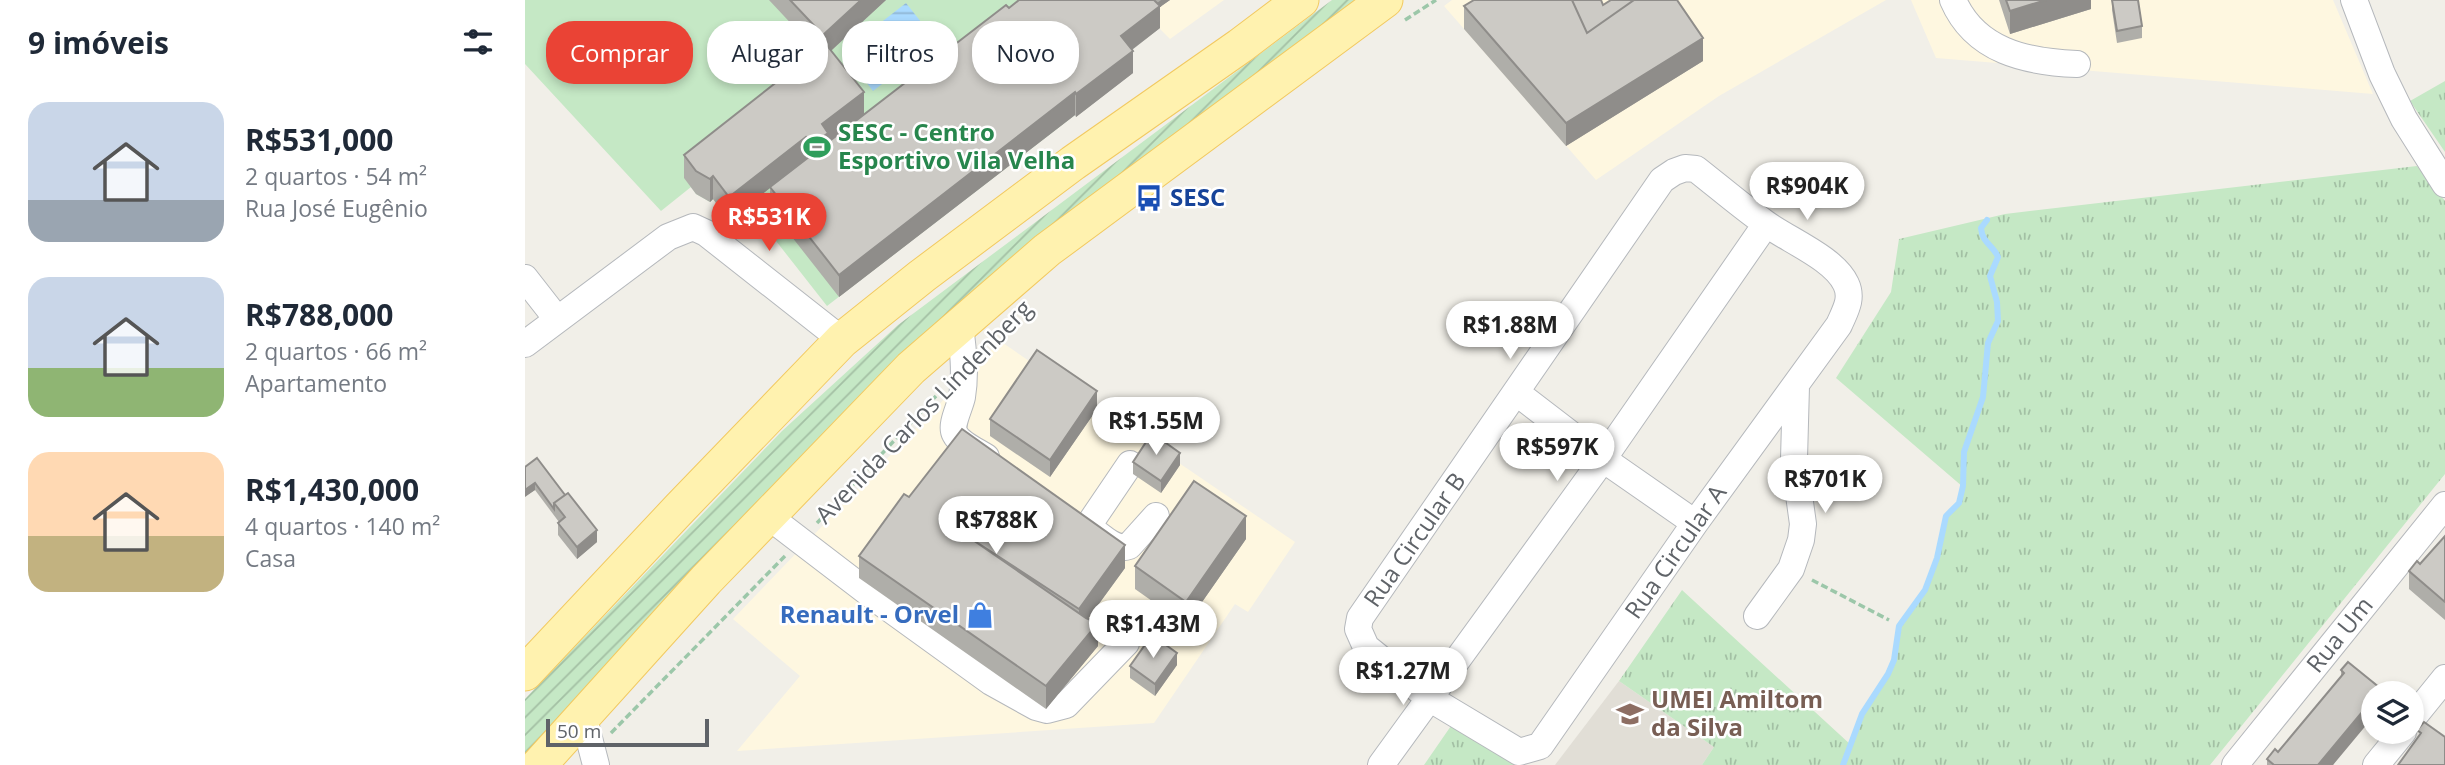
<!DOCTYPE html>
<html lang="pt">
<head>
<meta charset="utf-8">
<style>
  :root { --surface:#fff; --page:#f6f6f7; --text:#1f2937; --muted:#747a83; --accent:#ea4335 }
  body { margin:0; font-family:"Open Sans",sans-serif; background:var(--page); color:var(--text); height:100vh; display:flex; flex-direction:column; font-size:26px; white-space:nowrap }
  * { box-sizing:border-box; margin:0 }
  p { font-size:23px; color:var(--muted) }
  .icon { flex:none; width:38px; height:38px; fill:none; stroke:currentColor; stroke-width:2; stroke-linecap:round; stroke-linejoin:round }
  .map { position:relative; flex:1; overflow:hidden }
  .sheet { display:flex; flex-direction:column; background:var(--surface); width:525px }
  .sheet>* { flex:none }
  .top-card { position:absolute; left:21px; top:21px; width:665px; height:63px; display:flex; gap:14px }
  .tools { position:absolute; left:1836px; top:681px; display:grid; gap:14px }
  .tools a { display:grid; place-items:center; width:63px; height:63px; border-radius:50%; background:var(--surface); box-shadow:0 4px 10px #0003; font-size:35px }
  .scale { position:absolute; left:21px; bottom:18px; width:163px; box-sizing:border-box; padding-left:7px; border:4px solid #5f6368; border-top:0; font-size:19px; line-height:24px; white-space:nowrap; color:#5f6368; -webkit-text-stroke:5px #fff; paint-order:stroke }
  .price { position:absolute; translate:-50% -60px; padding:0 16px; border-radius:24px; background:#fff; color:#222; font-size:23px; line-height:46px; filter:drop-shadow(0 2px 4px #0008) }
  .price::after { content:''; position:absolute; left:50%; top:42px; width:21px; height:16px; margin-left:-10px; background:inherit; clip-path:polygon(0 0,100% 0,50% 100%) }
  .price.selected { background:var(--accent); color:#fff }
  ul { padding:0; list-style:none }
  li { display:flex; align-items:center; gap:21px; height:175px; padding:0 28px }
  li span { display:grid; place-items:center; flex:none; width:196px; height:140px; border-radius:21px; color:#555 }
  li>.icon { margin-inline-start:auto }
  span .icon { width:84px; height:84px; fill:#fffc; stroke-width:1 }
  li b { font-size:30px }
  h2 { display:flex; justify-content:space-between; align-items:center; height:84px; padding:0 28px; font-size:30px }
  .pill { padding:0 24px; border-radius:28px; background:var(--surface); box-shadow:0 4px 10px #0003; font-size:24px; line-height:63px }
  .pill.selected { background:var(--accent); color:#fff }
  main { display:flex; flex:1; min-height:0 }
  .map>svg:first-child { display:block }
</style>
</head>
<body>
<main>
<section class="sheet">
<h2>9 imóveis<svg class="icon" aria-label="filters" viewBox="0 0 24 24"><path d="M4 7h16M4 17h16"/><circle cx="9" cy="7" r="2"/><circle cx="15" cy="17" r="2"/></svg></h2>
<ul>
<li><span style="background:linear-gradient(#c9d6e8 70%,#9aa5b1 0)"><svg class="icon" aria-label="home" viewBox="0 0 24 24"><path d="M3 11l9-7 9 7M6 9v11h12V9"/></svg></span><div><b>R$531,000</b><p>2 quartos · 54 m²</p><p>Rua José Eugênio</p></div></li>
<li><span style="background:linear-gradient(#c9d6e8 65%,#8fb573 0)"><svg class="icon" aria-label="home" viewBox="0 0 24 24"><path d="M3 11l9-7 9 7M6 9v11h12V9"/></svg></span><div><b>R$788,000</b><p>2 quartos · 66 m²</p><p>Apartamento</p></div></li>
<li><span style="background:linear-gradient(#ffd9b3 60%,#c2b280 0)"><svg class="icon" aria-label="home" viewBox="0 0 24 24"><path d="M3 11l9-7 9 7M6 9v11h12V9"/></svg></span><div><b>R$1,430,000</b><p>4 quartos · 140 m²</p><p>Casa</p></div></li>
</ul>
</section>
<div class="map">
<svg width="1920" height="765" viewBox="0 0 1920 765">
  <defs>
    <pattern id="grass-tufts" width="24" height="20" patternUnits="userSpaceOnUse" patternTransform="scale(1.75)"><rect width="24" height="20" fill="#c5e8c5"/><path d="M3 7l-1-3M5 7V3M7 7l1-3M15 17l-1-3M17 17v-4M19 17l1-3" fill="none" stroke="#a3c0a4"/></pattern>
    <pattern id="garden-furrows" width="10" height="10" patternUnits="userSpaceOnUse" patternTransform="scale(1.75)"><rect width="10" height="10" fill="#c5e8c5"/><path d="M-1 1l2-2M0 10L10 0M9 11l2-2" fill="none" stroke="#a3c0a4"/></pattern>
    <pattern id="water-rules" width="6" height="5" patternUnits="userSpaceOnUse" patternTransform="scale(1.75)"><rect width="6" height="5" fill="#aadaff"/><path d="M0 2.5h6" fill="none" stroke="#8eb4d2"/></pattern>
  </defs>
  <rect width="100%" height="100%" fill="#f1efe8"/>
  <path fill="#fef7e0" d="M606,0H699L645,39Z
    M927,0H1361L1194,96L1071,180L919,6Z
    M1386,0H1808L1848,94L1411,58Z
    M475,341L770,542L723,612L710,604L629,723L212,751L275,676L208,619Z"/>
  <path fill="#e1ded6" d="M1094,681L1189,747L1177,765H1030Z"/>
  <path fill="url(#grass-tufts)" d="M1920,81V152L1885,101Z
    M1892,166L1920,201V474L1685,765H1177L1189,747L1094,681L1157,590L1326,745L1337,714L1363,674L1369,660L1374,626L1400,590L1412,558L1421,516L1434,503L1438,487L1311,378L1366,292L1374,239L1480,214Z
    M928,723L995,765H899Z"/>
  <path fill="#c5e8c5" d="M0,0H523L484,31L550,115L302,306L233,218L245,209L235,196L204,220L188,199L185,202L171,194L166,187L136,211L0,64Z"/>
  <path fill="url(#garden-furrows)" d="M807,0H830L568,197L0,762V699L257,431L373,325Z"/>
  <path fill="url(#water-rules)" d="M381,3L412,42L348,91L318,52Z"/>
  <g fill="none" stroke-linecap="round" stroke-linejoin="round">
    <path stroke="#aadaff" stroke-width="6" d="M1318,765L1337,714L1363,674L1369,660L1374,626L1400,590L1412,558L1421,516L1434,503L1438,486L1439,452L1458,397L1463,343L1473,321L1472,302L1465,276L1473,257C1469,246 1457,243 1456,228L1462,220"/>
    <defs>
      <path id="minor" d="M1428,0C1450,51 1501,62 1552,64
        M1829,0L1857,74L1879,119L1920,184
        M1160,168L1171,169C1194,187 1216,206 1240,223C1263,240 1309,258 1321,284C1328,299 1320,311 1314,325L1170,523L1015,746L994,752L904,698L841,647L833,629L835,618L1137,180L1149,172Z
        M0,278L32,319
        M435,326C438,349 441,373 437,397C435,407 425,425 430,434C435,444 452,451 461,457
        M0,344L143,237L168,227L181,233L317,340
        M992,393L1078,459L1170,523
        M243,516L358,604L466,682L511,707L522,710L541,705L601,643
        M563,526L605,464
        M570,532C580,539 591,551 604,546L631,516
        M1232,616L1266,569L1276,540L1278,524L1269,459L1271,386
        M58,715L71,765
        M1886,720L1920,678
        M856,765L1078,459L1241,224
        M1710,765L1920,505
        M1851,765L1878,732"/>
      <path id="major" d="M0,673L155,508L317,340L397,276L548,163L715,46L776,0
        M14,765L181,580L386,368L522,250L860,0"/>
    </defs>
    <use href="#minor" stroke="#b5b8bc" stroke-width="28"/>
    <use href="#major" stroke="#f2c960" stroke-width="37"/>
    <path stroke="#9cc7a9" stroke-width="3.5" stroke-dasharray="7 3.5" stroke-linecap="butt" d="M880,20L911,0
      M292,523L411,396
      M1287,580L1364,620
      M86,733L260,556"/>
    <use href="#minor" stroke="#fff" stroke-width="26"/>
    <use href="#major" stroke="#fff2af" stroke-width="35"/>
  </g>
  <path fill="#afaea9" d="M244,0H361L306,51L339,114L494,0H645L635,7V28L607,50L608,73L551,117L550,115L314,297L245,209V188L204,220L188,199L185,202L171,194L159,178V155L282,58V50L287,46Z
    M1474,0H1566V9L1485,34Z
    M1587,0L1617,26V38L1592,43L1587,10Z
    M1078,5L1178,61L1041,146L939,29V6Z
    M572,409L525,477L465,436V419Z
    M608,462L655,465L636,493L608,474Z
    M0,467L72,542L52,559L33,535V523L34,522L10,490L0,496Z
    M384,497L600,568L563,619L573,646L521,709L334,578V556Z
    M1920,536V620L1884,589V571L1895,564Z
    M721,539L661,625L610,589V566Z
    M652,665L630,696L605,678V666Z
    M1816,670L1848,693L1808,765H1742V759L1753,752L1816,677Z"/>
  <path fill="#8f8d8a" d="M336,0H361L298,58V35Z
    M636,0H645L635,7V28L596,58V36L623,10Z
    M1521,0H1566V9L1485,34V11Z
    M1178,38V61L1041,146V123Z
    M608,51V73L551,117V94Z
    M339,92V115L287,168V145L297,124Z
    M550,92V115L314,297V275Z
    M281,137V160L204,220V197Z
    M188,176V199L185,202V179Z
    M572,391V409L525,477V460Z
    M655,453V465L636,493V481Z
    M10,483V490L0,497V491Z
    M721,516V539L661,625V602Z
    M72,530V542L52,559V547Z
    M600,545V568L554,631V609Z
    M573,623V646L521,709V686Z
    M652,653V665L630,696V684Z
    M1848,699V717L1808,765H1793Z"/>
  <path fill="#cccac5" stroke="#8f8d8a" stroke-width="2" d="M265,0H336L298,35Z
    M494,0H629L635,6L596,36L608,51L551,94L550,92L314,275L245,187L481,5L484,8Z
    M949,0H1047L1062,33L1109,0H1152L1178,38L1041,123L939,6Z
    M1047,0H1076L1078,5L1086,0H1109L1062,33Z
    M1481,0H1521L1485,11Z
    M1587,0H1613L1617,26L1592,31Z
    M296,38L339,92L297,124L303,133L287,145L281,137L204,197L188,176L185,179L171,171L159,155L286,55L282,50Z
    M512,350L572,391L525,460L465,419Z
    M437,429L600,545L554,609L445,538L561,618L573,623L521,686L334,556L379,494L384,497Z
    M627,433L655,453L636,481L608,462Z
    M12,458L40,495L29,503V509L10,483L0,490V467Z
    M669,481L721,516L661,602L610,566Z
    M43,493L72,530L52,547L33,523L40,517L29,503Z
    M1920,536V602L1884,571L1892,561L1895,564Z
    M627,635L652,653L630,684L605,666Z
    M1823,662L1860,692L1848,693V699L1793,765H1749L1742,759L1750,749L1753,752L1819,673L1816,670Z
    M1899,722L1920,737V765H1873L1896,733L1892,730Z"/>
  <defs>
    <symbol id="stadium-bare" viewBox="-9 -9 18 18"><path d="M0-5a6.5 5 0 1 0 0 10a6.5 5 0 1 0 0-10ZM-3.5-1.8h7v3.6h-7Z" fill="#2e9e5b" stroke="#fff" stroke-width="2.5" paint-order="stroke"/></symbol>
    <symbol id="bus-bare" viewBox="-9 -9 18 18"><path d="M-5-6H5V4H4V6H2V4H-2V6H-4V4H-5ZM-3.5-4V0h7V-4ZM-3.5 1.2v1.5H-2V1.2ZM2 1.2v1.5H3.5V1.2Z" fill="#1a4fb4" stroke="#fff" stroke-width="2.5" paint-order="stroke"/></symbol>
    <symbol id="shop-bare" viewBox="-9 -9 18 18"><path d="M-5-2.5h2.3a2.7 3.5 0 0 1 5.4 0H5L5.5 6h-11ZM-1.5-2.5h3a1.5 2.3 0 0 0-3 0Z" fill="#3f7fe0" stroke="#fff" stroke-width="2.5" paint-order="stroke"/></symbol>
    <symbol id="school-bare" viewBox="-9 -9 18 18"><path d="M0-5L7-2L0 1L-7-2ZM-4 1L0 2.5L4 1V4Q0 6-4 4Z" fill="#8d6e63" stroke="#fff" stroke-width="2.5" paint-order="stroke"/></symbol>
  </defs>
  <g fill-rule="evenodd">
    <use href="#stadium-bare" x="273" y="128" width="38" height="38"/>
    <use href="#bus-bare" x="605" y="179" width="38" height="38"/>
    <use href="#shop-bare" x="436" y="596" width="38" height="38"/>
    <use href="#school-bare" x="1086" y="695" width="38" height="38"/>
  </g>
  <g text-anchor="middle" stroke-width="5" stroke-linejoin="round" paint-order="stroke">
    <g font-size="24" font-weight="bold" fill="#27864d" stroke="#fff" text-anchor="start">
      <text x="313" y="141">SESC - Centro<tspan x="313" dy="28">Esportivo Vila Velha</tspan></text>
    </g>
    <g font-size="24" font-weight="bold" fill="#164399" stroke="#fff" text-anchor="start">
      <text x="645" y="206">SESC</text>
    </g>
    <g font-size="24" fill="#5f6368" stroke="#fff">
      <text transform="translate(399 412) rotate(-46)" y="8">Avenida Carlos Lindenberg</text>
      <text transform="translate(890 540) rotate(-55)" y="8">Rua Circular B</text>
      <text transform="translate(1151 552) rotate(-55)" y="8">Rua Circular A</text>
      <text transform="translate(1815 635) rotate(-51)" y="8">Rua Um</text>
    </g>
    <g font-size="24" font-weight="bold" fill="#366cbe" stroke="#fff" text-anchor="end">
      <text x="434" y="623">Renault - Orvel</text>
    </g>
    <g font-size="24" font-weight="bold" fill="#785e54" stroke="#fff" text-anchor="start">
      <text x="1126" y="708">UMEI Amiltom<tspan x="1126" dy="28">da Silva</tspan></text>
    </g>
  </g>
</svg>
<div class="tools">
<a><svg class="icon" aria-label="layers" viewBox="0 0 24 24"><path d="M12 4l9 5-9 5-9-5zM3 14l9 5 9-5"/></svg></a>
</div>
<div class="scale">50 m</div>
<b class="price" style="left:1282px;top:222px">R$904K</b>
<b class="price selected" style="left:244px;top:253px">R$531K</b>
<b class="price" style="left:985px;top:361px">R$1.88M</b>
<b class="price" style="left:631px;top:457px">R$1.55M</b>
<b class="price" style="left:1032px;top:483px">R$597K</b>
<b class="price" style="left:1300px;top:515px">R$701K</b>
<b class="price" style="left:471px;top:556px">R$788K</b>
<b class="price" style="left:628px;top:660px">R$1.43M</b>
<b class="price" style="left:878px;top:707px">R$1.27M</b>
<div class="top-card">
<a class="pill selected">Comprar</a>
<a class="pill">Alugar</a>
<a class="pill">Filtros</a>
<a class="pill">Novo</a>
</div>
</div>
</main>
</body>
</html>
